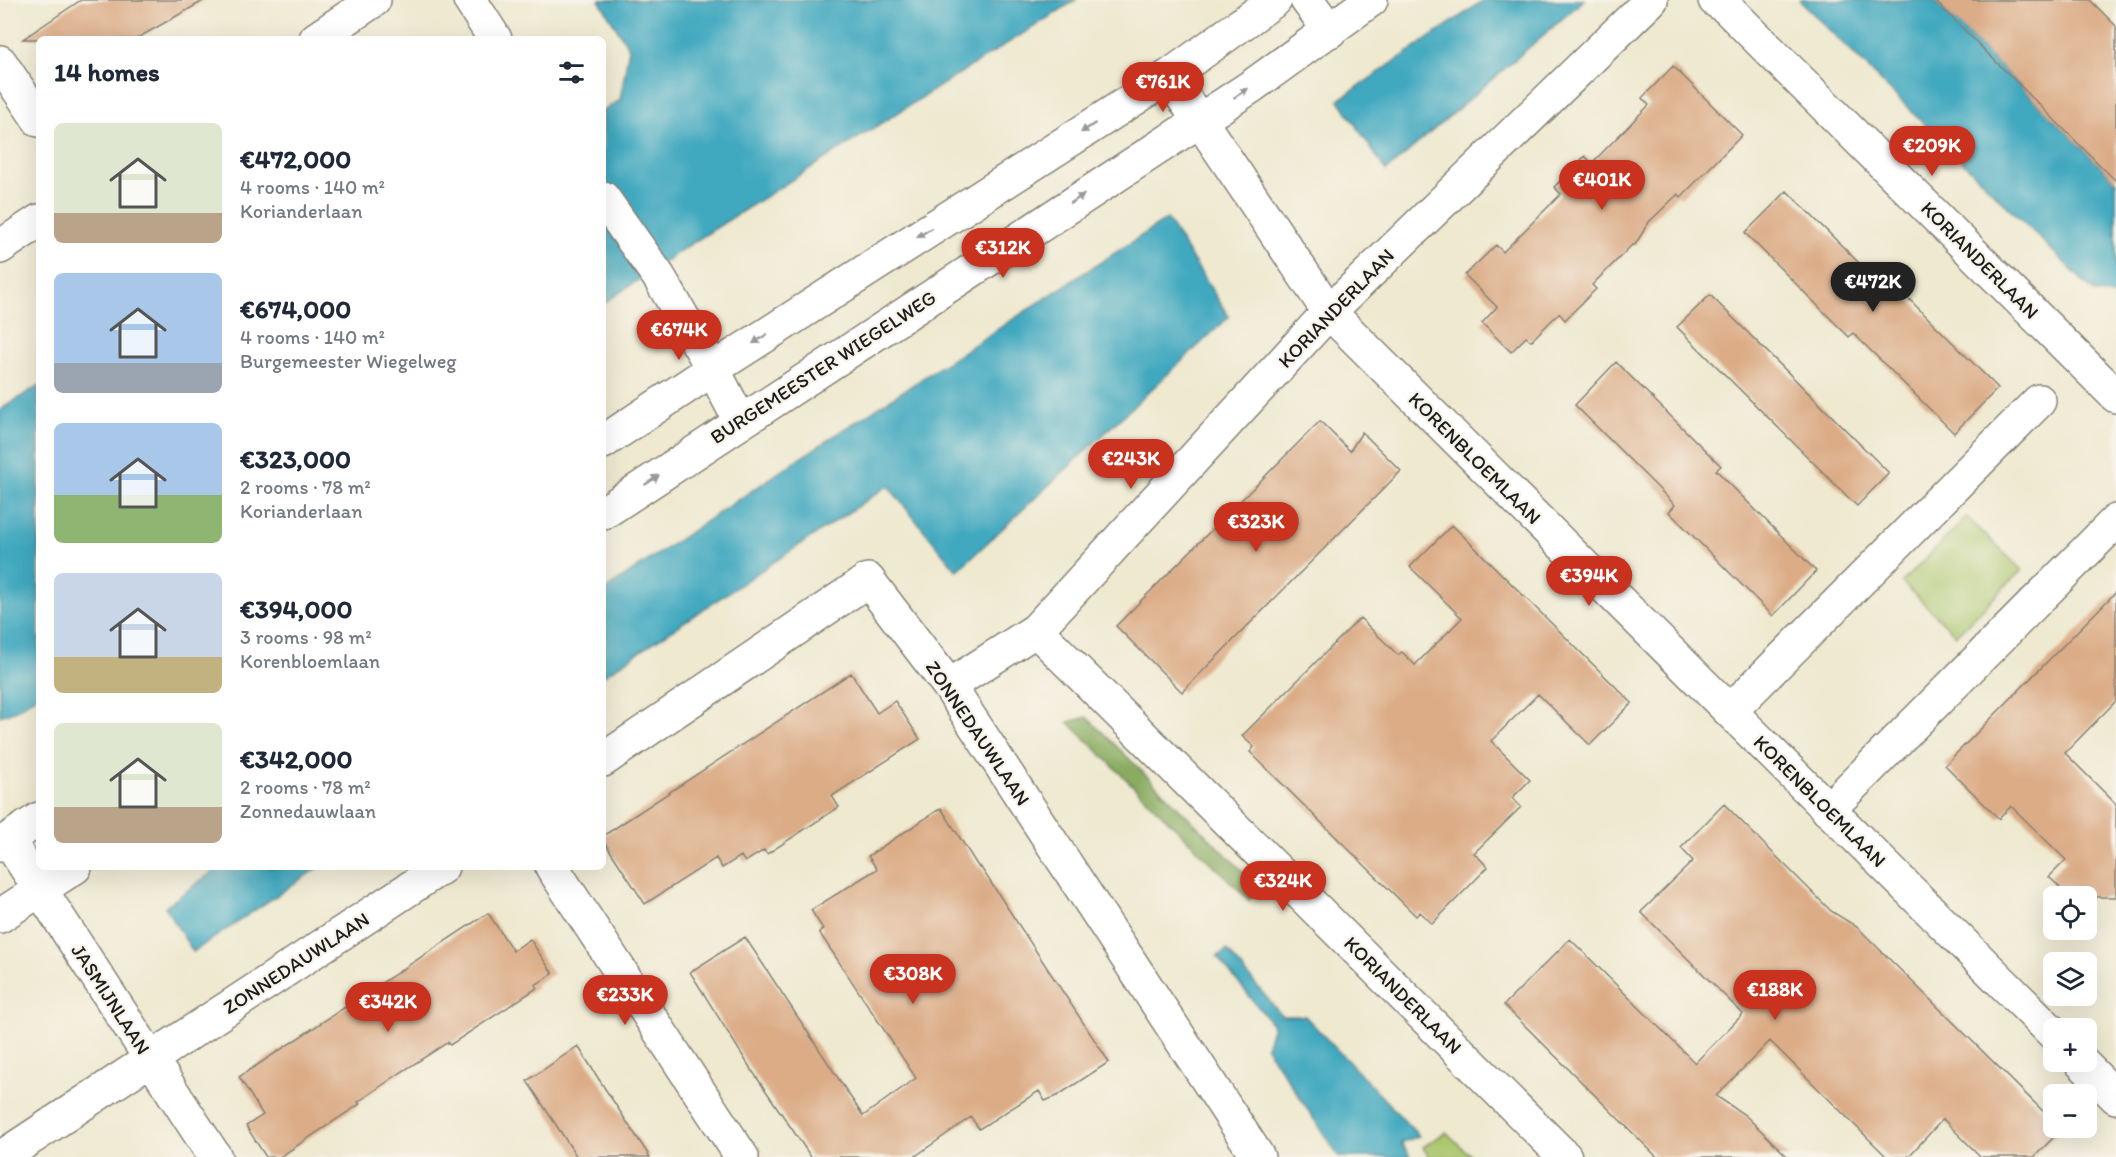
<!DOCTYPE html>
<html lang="en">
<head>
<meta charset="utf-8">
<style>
  :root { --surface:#fff; --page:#f2f2f3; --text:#1f2937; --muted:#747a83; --accent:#c8321e }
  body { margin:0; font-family:Itim,sans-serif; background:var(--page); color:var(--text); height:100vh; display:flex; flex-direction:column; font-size:22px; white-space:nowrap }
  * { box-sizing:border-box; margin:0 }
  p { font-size:20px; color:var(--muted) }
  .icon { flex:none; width:33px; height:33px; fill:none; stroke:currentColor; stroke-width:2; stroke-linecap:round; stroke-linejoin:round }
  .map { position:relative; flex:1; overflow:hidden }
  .details { position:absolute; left:36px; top:36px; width:570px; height:834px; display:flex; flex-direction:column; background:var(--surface); border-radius:9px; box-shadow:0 6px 24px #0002 }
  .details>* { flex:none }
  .controls { position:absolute; left:2043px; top:886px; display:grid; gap:12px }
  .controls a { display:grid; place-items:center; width:54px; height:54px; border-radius:9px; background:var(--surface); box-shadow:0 6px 24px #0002; font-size:30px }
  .price { position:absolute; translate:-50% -51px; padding:0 14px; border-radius:21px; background:var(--accent); color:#fff; font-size:20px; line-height:39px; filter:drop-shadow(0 2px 3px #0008) }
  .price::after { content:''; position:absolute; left:50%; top:36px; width:18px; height:14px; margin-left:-9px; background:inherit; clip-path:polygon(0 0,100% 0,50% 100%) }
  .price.current { background:#222; color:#fff }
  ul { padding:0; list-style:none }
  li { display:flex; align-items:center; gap:18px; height:150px; padding:0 18px }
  li span { display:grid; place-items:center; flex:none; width:168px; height:120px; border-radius:9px; color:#555 }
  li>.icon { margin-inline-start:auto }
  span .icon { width:72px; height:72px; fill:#fffc; stroke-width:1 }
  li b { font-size:26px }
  h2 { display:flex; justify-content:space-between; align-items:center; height:72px; padding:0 18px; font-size:26px }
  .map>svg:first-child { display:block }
</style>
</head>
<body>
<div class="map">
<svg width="2116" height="1157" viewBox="0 0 2116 1157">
  <rect width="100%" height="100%" fill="#f7f3e8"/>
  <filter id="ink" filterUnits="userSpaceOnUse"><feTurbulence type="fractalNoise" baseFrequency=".0167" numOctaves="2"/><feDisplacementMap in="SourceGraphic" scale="12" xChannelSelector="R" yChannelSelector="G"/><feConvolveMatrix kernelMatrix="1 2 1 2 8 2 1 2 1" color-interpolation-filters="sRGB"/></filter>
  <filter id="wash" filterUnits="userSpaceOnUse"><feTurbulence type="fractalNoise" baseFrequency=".008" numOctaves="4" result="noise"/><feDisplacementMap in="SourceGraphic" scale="24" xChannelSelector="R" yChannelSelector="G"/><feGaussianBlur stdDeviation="1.35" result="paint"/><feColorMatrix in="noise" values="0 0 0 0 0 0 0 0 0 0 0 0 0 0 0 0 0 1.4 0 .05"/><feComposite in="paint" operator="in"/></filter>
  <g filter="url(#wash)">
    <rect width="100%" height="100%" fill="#efe9d0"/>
    <path fill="#acc76e" stroke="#647245" stroke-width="1.5" d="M1967,517L2022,570L1956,635L1902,582Z
      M1446,1132L1472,1157H1429L1423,1147Z"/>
    <path fill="#89ac61" stroke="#52643e" stroke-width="1.5" d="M1087,717L1260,888L1249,900L1068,722Z"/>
    <path fill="#3fa8bf" stroke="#2e626e" stroke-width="1.5" d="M599,0H1076L686,247L603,304V111L620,100L629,48Z
      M1484,0H1584L1386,171L1339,100Z
      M1799,0H1934L2116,181V296L2094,292Z
      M1167,219L1229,317L957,571L888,486L603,676V591L800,458Z
      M39,385V694L16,710L0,716V410Z
      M219,867H319L193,952L165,907Z
      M1227,950L1282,1016H1305L1419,1136L1401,1143L1411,1157H1339L1266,1047L1273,1025L1217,957Z"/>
    <g id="blocks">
      <path fill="#dbac86" d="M81,0H205L136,39H23Z
        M1934,0H2090L2116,26V181Z
        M1673,66L1742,135L1681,197L1678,194L1649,222L1635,245H1632L1592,285L1596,289L1565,320L1559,313L1531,341L1526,337L1511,352L1482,323L1497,307L1465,275L1496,245L1503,252L1561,194L1554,187L1585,156L1592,163L1649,105L1642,98Z
        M1787,191L1887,291L1894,284L1998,388L1954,433L1853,333L1849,337L1745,233Z
        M1710,295L1889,473L1857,506L1677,327Z
        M1616,362L1721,466L1716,470L1816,571L1773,616L1669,512L1675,505L1575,405Z
        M1320,421L1350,451L1362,432L1401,471L1182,692L1116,626Z
        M1452,525L1632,703L1590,745L1538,694L1491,741L1530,780L1512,798L1521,807L1474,853L1488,867L1432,924L1420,912L1416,916L1250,752L1254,747L1242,736L1360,618L1398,655L1402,652L1415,665L1462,618L1410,567Z
        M2116,592V701L2065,753L2116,804V897H2070L2049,877L2066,860L2011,806L1999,819L1945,765Z
        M851,673L877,713L895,701L920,739L832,796L839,807L767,854L764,850L745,862L741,856L722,868L716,858L645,904L603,840V836Z
        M1724,804L1831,911L1857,927L2054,1122V1128L2061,1130L2034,1157H1981L1943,1119L1908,1157H1887L1770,1041L1716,1096L1745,1115L1788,1157H1657L1504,1005L1570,939L1695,1063L1743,1014L1641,912L1693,861L1681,848Z
        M941,808L979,868L980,866L1109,1062L1057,1096L1045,1101L1039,1091L979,1129L971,1117L914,1157H811L751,1069L690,972L745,937L863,1116L916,1078L819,932L823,929L811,910L877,869L868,856Z
        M488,913L513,951L530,939L553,974L535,985L537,988L450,1045L448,1042L400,1073L358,1102L360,1104L280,1157H266L246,1126L263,1115L239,1077Z
        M578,1046L598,1078L650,1157H577L562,1134L527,1081Z"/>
    </g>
  </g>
  <g filter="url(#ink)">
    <use href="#blocks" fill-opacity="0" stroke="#868276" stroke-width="1.5"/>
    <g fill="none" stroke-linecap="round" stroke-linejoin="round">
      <defs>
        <path id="pedestrian" d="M1730,711L2039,401
          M1828,810L2116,521"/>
        <path id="minor" d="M470,0L495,39
          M1715,0L1727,8L2116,396
          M316,39L374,0
          M0,62L39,120
          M1168,77L1199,119L1329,312L2054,1034
          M603,198L659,277L713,369L740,421
          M0,247L39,221
          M1036,630L1565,1157
          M949,686L1036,630L1329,312L1651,0
          M603,760L868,580L949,686L1258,1157
          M8,840L215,1157
          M552,867L742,1157
          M2081,1062L2116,1097
          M2,1157L442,867"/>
        <path id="tertiary" d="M1307,0L1330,31
          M603,442L713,369L1168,77L1275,0
          M603,513L1252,86L1371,0
          M0,845L39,819
          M0,916L75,867"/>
      </defs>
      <use href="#pedestrian" stroke="#868276" stroke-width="36"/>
      <use href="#minor" stroke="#868276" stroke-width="36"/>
      <use href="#tertiary" stroke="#868276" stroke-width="36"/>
      <use href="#pedestrian" stroke="#fff" stroke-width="33"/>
      <use href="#minor" stroke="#fff" stroke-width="33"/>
      <use href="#tertiary" stroke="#fff" stroke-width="33"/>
    </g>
    <defs><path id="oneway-solid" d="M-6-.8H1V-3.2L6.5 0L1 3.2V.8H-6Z" transform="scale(1.5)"/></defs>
    <g fill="#999">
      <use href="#oneway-solid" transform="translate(1241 93) rotate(-33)"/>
      <use href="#oneway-solid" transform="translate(1088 128) rotate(147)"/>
      <use href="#oneway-solid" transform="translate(1077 199) rotate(-33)"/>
      <use href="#oneway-solid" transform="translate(924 233) rotate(147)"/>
      <use href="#oneway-solid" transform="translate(760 339) rotate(147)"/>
      <use href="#oneway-solid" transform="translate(652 480) rotate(-34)"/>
    </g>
  </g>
  <g text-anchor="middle" stroke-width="4.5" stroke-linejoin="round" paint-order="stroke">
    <g font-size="20" fill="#1c1c1c" stroke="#f7f3e8">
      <text transform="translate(1980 260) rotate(45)" y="7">KORIANDERLAAN</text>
      <text transform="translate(1336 308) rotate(-46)" y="7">KORIANDERLAAN</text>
      <text transform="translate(823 367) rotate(-33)" y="7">BURGEMEESTER WIEGELWEG</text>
      <text transform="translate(1475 458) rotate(45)" y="7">KORENBLOEMLAAN</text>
      <text transform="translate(978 733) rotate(56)" y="7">ZONNEDAUWLAAN</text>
      <text transform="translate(1820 801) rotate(45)" y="7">KORENBLOEMLAAN</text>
      <text transform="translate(296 963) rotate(-33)" y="7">ZONNEDAUWLAAN</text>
      <text transform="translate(1403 995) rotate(45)" y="7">KORIANDERLAAN</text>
      <text transform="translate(111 999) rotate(57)" y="7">JASMIJNLAAN</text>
    </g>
  </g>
</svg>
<div class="controls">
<a><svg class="icon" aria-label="locate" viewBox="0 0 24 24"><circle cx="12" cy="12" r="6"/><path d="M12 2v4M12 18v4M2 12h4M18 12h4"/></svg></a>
<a><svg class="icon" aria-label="layers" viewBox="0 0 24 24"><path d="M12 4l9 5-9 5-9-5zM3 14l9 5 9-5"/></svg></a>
<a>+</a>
<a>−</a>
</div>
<b class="price" style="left:1163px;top:113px">€761K</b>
<b class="price" style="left:1932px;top:177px">€209K</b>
<b class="price" style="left:1602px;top:211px">€401K</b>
<b class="price" style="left:1003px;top:279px">€312K</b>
<b class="price current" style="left:1873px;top:313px">€472K</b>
<b class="price" style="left:679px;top:361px">€674K</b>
<b class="price" style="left:1131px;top:490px">€243K</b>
<b class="price" style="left:1256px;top:553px">€323K</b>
<b class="price" style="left:1589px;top:607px">€394K</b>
<b class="price" style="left:1283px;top:912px">€324K</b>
<b class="price" style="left:913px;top:1005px">€308K</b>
<b class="price" style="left:1775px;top:1021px">€188K</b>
<b class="price" style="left:625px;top:1026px">€233K</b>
<b class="price" style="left:388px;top:1033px">€342K</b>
<section class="details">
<h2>14 homes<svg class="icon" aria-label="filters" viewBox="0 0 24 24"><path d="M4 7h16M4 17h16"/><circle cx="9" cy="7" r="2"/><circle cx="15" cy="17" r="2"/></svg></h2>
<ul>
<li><span style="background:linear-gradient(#dfe7d0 75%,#b9a48a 0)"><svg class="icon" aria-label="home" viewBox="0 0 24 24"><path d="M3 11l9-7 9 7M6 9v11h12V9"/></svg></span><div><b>€472,000</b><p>4 rooms · 140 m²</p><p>Korianderlaan</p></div></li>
<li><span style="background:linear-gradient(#a9c7e8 75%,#9aa5b1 0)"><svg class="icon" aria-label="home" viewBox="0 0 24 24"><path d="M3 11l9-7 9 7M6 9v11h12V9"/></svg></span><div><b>€674,000</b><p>4 rooms · 140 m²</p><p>Burgemeester Wiegelweg</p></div></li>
<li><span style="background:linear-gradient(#a9c7e8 60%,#8fb573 0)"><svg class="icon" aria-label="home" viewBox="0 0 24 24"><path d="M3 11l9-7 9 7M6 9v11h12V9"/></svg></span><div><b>€323,000</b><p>2 rooms · 78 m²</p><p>Korianderlaan</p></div></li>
<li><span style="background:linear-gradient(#c9d6e8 70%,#c2b280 0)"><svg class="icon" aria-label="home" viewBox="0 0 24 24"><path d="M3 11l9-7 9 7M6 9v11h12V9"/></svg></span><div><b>€394,000</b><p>3 rooms · 98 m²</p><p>Korenbloemlaan</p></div></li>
<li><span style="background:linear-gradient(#dfe7d0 70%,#b9a48a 0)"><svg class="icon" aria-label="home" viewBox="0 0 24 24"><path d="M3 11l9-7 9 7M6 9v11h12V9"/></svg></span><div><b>€342,000</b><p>2 rooms · 78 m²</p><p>Zonnedauwlaan</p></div></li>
</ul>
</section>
</div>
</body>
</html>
